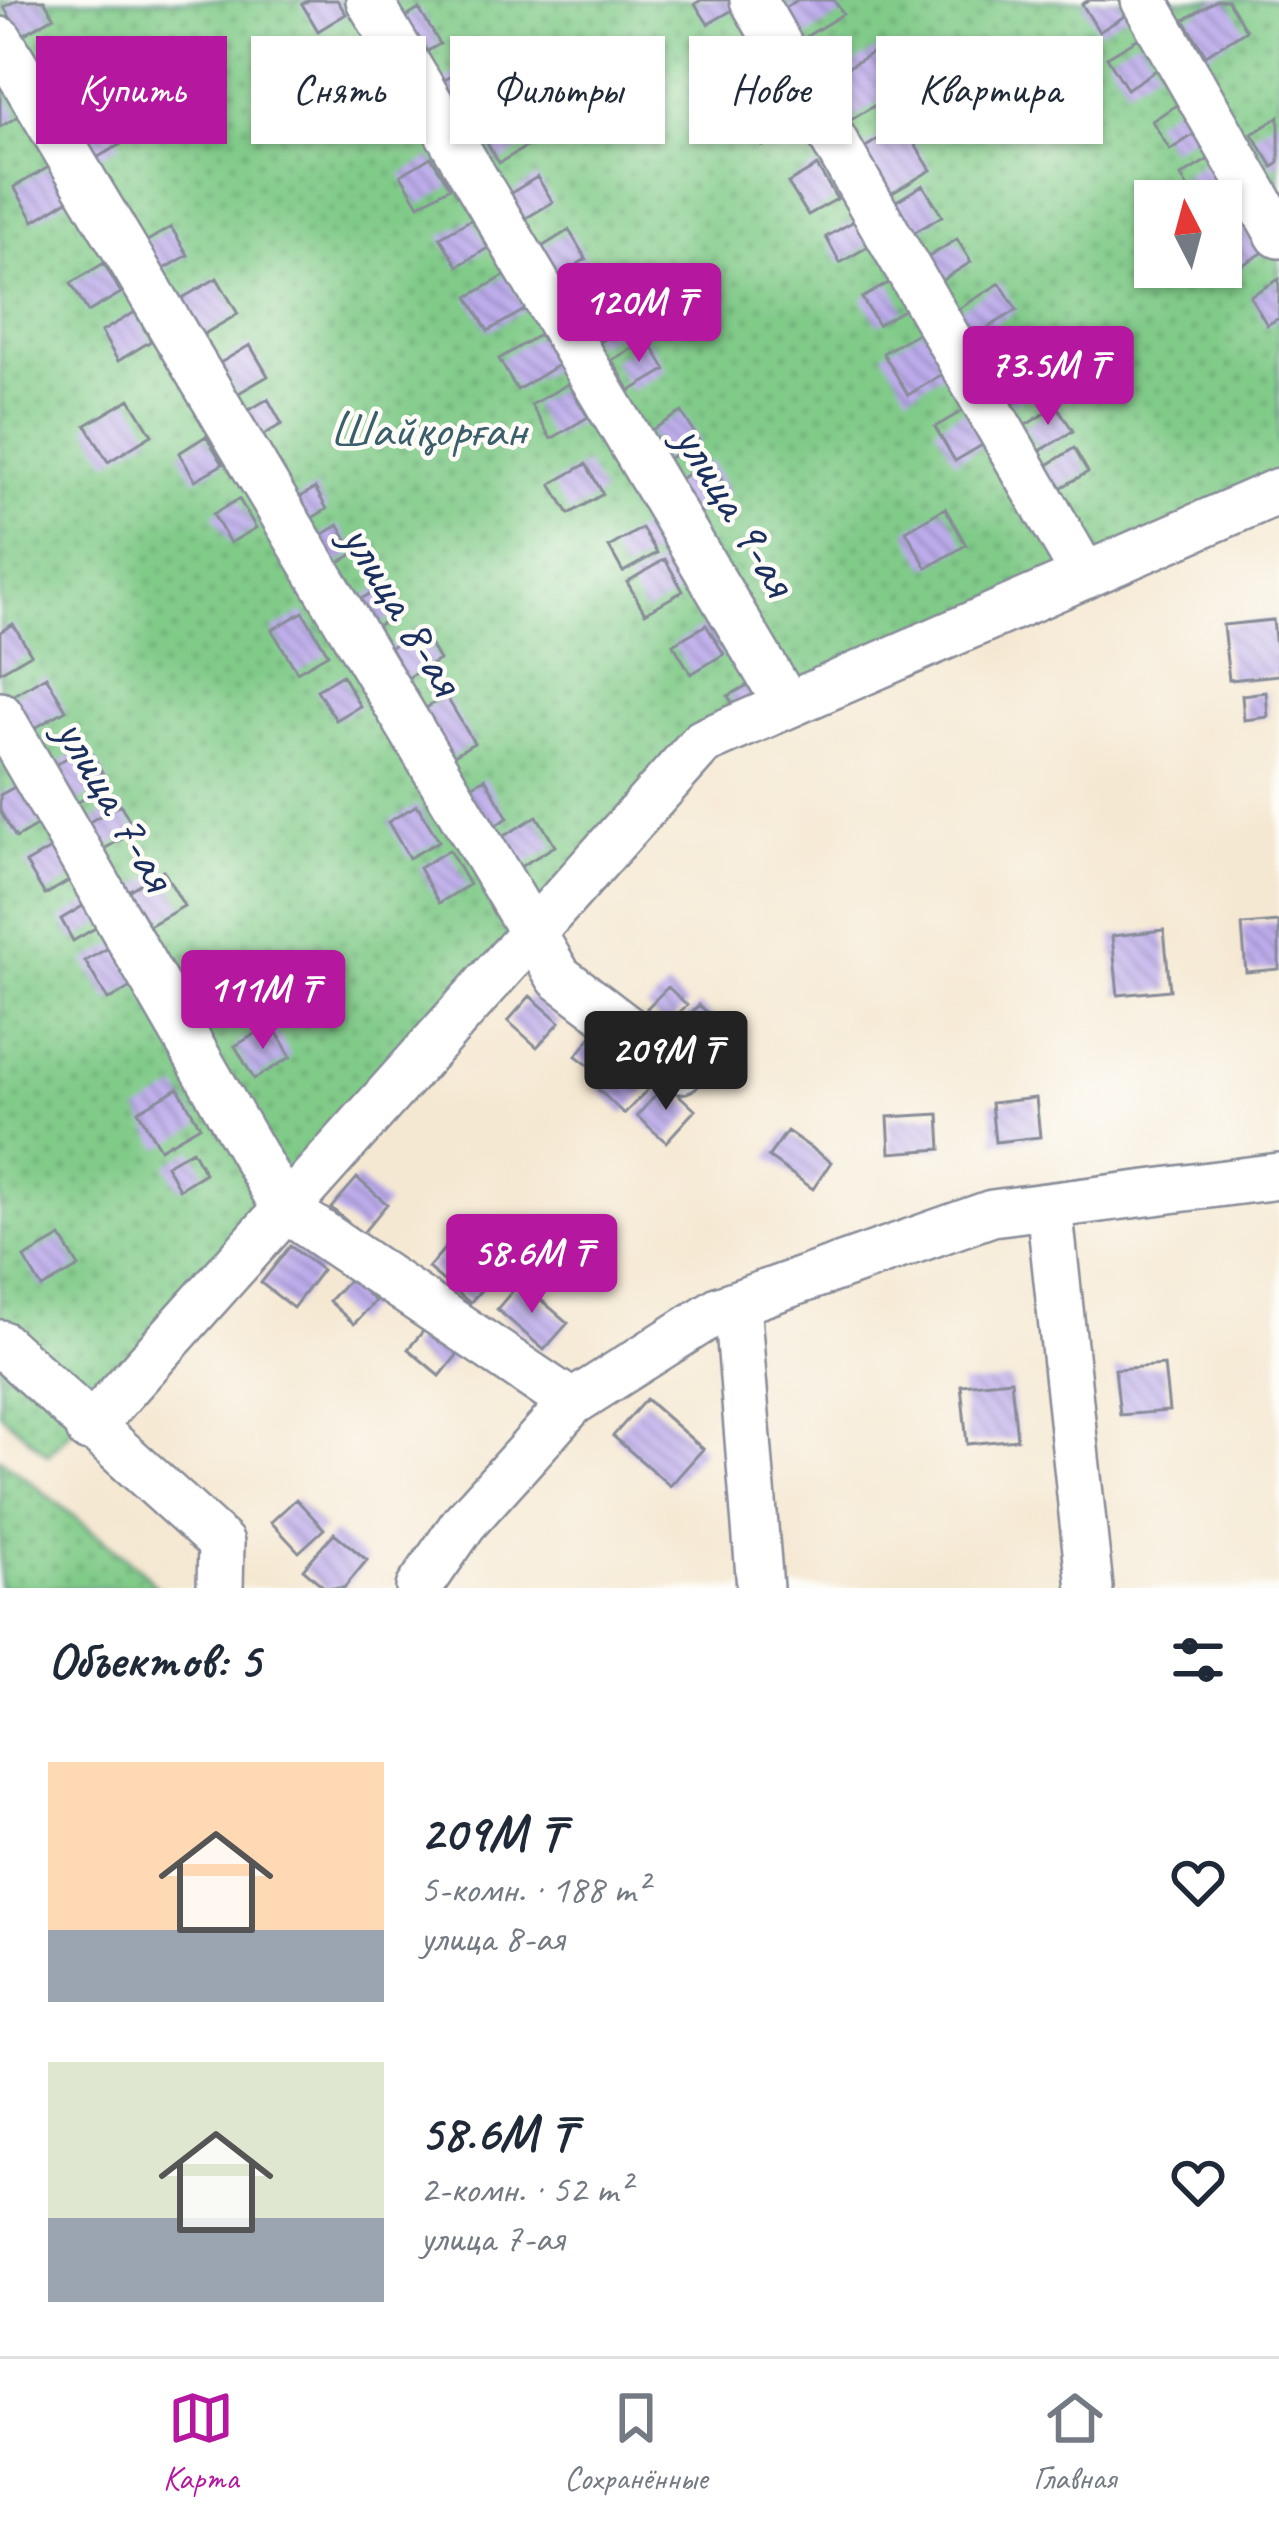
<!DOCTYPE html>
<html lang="ru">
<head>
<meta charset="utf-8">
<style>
  :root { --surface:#fff; --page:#f6f6f7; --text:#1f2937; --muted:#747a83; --line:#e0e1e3; --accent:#b5179e }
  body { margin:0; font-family:Caveat,sans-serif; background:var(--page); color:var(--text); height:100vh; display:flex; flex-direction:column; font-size:45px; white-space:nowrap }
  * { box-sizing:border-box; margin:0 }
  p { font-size:39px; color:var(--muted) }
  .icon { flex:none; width:66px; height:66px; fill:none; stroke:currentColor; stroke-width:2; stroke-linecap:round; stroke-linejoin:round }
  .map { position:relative; height:1588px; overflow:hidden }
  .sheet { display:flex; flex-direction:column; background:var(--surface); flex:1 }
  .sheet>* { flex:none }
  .top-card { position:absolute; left:36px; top:36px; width:1209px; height:108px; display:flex; gap:24px }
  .needle { width:78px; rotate:354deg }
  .buttons { position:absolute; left:1134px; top:180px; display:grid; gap:24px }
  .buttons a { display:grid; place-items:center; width:108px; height:108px; border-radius:0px; background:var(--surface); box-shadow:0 3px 9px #0004; font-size:60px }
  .price { position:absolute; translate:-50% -102px; padding:0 27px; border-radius:12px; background:var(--accent); color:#fff; font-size:39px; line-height:78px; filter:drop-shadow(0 3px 6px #0008) }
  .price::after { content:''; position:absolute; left:50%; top:72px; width:36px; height:27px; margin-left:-18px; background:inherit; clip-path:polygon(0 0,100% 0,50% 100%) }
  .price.active { background:#222; color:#fff }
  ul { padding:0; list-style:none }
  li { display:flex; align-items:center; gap:36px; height:300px; padding:0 48px }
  li span { display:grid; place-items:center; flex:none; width:336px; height:240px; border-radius:0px; color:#555 }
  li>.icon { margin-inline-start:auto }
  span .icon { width:144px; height:144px; fill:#fffc; stroke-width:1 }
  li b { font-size:51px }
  h2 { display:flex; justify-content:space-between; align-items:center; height:144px; padding:0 48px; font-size:51px }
  .chip { padding:0 42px; border-radius:0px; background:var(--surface); box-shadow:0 3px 9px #0004; font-size:42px; line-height:108px }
  .chip.active { background:var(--accent); color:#fff }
  .tabs { display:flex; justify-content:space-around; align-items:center; height:168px; border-top:3px solid var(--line); background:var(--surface); font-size:33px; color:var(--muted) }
  .tabs a { display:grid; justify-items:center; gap:6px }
  .tabs .active { color:var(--accent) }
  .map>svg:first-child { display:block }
</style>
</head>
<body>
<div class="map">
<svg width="1279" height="1588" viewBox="0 0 1279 1588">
  <defs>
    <pattern id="garden-dots" width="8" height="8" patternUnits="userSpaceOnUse" patternTransform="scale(3)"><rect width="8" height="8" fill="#81cb89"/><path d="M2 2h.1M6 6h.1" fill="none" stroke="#69a573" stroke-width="1.8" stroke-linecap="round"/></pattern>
    <pattern id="building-back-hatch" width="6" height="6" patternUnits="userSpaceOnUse" patternTransform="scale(3)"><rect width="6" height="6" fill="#bdaceb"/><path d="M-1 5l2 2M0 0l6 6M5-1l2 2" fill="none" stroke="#998cc2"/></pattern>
  </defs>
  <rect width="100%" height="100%" fill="#fdfcf7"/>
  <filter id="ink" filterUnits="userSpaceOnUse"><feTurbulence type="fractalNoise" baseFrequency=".00833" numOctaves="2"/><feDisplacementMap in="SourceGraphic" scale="24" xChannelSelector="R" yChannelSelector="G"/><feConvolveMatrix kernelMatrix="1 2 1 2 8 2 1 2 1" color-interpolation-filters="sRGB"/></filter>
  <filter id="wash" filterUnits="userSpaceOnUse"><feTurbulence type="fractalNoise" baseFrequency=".004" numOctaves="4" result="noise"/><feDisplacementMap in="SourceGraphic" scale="48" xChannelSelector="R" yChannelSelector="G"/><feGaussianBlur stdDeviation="2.7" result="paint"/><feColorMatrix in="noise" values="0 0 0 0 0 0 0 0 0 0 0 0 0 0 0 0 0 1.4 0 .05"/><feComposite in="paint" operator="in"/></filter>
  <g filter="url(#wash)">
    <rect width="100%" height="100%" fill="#f5e8d2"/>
    <path fill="url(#garden-dots)" stroke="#4e7d74" stroke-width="3" fill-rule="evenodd" d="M0,0H1279V503L721,738L48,1455L0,1413ZM1155,201H1221V267H1155Z
      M0,1458L143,1571L157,1588H0Z"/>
    <g id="blocks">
      <path fill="url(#building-back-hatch)" d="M17,0H44L54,17L21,36L4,7Z
        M309,0H337L346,14L318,31L302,4Z
        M701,0H731L736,8L708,24L695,4Z
        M797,0H834L843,14L799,41L780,11Z
        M1089,0H1119L1128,14L1099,32L1082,4Z
        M1217,0H1227L1246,30L1206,55L1184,20Z
        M419,9L440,44L417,57L397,23Z
        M1139,38L1158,69L1127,89L1107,57Z
        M377,48L397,82L364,102L343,67Z
        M878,49L902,89L849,121L824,82Z
        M69,53L85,80L51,99L35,72Z
        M747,60L764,88L737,104L720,76Z
        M474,62L492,92L459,112L441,82Z
        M0,85L19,116L0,127Z
        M407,97L419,118L391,135L378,113Z
        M1178,104L1196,133L1170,150L1152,121Z
        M773,107L787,131L763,146L749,121Z
        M103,113L121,144L91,161L73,130Z
        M516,113L534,142L499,163L481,133Z
        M1279,117V163L1273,167L1252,134Z
        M902,124L931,170L889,195L861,150Z
        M1217,154L1234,180L1196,201L1181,176Z
        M431,157L450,187L419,205L401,175Z
        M54,164L73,197L34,221L14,187Z
        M817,166L837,199L808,215L788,183Z
        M537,177L553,202L523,220L508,195Z
        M923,185L942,216L912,234L893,203Z
        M472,219L488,248L458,266L440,237Z
        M1245,220L1264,252L1234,270L1221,248V235Z
        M854,221L869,246L840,263L826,237Z
        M171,227L188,255L154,275L137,247Z
        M569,230L586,259L557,277L540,248Z
        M957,239L971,262L941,281L927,258Z
        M104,263L121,293L88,312L71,283Z
        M506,275L526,309L488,331L468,297Z
        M217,278L238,314L199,337L177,301Z
        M1279,279V318L1267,325L1250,296Z
        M890,282L905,309L878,325L862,298Z
        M615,283L637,320L595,345L573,308Z
        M1000,283L1017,310L974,336L957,310Z
        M135,312L151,341L118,361L101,332Z
        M924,329L949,370L908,395L883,353Z
        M540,334L558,365L517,390L499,359Z
        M648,339L666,370L630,391L612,360Z
        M250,345L268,376L237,394L220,363Z
        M1033,346L1053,379L1012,404L992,372Z
        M568,384L588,417L551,439L531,405Z
        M130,399L152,435L108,462L86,425Z
        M268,399L282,424L250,443L235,418Z
        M1057,406L1073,431L1040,451L1024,426Z
        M964,410L984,444L955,461L935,427Z
        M682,412L699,441L664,461L648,432Z
        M206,436L223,464L195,480L179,453Z
        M1074,448L1088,472L1057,490L1043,468Z
        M710,461L729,493L687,518L668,486Z
        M586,464L603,494L569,514L551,484Z
        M315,488L327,509L299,526L287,505Z
        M239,499L256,528L230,543L213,514Z
        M945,508L966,545L927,568L906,531Z
        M339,525L355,553L325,571L308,543Z
        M642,528L657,553L623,572L609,547Z
        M665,559L683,591L645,613L627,582Z
        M381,587L397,614L365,633L349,606Z
        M303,612L328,654L297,672L272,630Z
        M1273,620L1279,675L1229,680L1223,625Z
        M13,624L31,654L0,672V632Z
        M706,625L724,654L691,674L673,644Z
        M421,629L439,660L397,684L379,654Z
        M342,675L360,706L336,720L317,690Z
        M46,676L66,710L30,731L10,697Z
        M753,682L765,703L741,717L728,696Z
        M1266,692L1268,717L1244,720L1242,695Z
        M446,696L474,743L444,761L416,714Z
        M87,746L109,784L75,804L53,766Z
        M485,778L508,818L484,832L461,792Z
        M22,783L45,821L16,838L0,811V795Z
        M120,804L136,831L102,850L86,824Z
        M417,805L439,841L409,858L388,822Z
        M537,816L555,846L515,870L497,840Z
        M59,844L77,876L45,895L26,863Z
        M449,850L469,885L439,903L419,868Z
        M163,870L184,906L149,926L128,891Z
        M91,901L104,923L73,941L61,919Z
        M1279,922V969L1246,972L1242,925Z
        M1164,930L1170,990L1118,995L1112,936Z
        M119,942L142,981L108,1000L85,961Z
        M668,987L687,1005L665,1027L647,1008Z
        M530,996L560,1022L537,1047L508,1021Z
        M699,1005L726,1031L705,1052L678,1027Z
        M272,1024L291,1057L254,1079L235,1046Z
        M596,1031L615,1044L595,1070L576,1056Z
        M625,1060L651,1086L624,1114L597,1088Z
        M666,1083L695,1110L666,1142L637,1116Z
        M178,1088L200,1126L160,1149L138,1111Z
        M1036,1098L1040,1137L995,1142L991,1103Z
        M939,1114L941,1149L890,1153L888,1117Z
        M787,1131L831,1162L813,1189L768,1157Z
        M192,1150L205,1173L179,1189L166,1165Z
        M357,1178L387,1204L362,1234L331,1208Z
        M455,1236L497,1271L470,1303L428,1268Z
        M61,1237L79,1267L42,1288L24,1258Z
        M290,1246L322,1270L293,1308L261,1283Z
        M350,1278L375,1301L354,1324L329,1301Z
        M520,1282L568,1323L544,1350L497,1309Z
        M430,1323L462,1349L440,1376L408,1349Z
        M1164,1365L1169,1411L1120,1415L1115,1369Z
        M1011,1380L1017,1439L967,1444L961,1385Z
        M646,1399L703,1449L670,1486L613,1436Z
        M296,1499L324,1529L299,1552L271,1522Z
        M334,1533L367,1560L344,1588H325L303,1569Z"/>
    </g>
  </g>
  <g filter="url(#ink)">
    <use href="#blocks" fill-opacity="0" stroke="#888c98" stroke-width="3"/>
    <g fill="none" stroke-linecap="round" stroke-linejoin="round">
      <defs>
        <path id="minor" d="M369,0L787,705
          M753,0L1085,576
          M1144,0L1279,235
          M0,40L559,977L681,1070
          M0,715L285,1209L572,1403
          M1049,1206L1090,1588
          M737,1303L760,1588
          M0,1343L221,1543L220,1588
          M89,1429L703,742L1279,491
          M419,1588L464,1523L572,1403L720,1309L992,1213L1279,1176"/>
      </defs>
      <use href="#minor" stroke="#888c98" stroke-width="50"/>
      <use href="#minor" stroke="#fff" stroke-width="45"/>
    </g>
  </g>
  <g text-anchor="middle" stroke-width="9" stroke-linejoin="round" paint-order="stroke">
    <g font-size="51" fill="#3a5e6b" stroke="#fdfcf7">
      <text x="428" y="446">Шайқорған</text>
    </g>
    <g font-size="51" fill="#1b2f5e" stroke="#fdfcf7">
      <text transform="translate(737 509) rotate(59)" y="18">улица 9-ая</text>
      <text transform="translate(404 608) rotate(59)" y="18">улица 8-ая</text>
      <text transform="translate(117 803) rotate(60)" y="18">улица 7-ая</text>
    </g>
  </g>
</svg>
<div class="buttons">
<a><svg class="needle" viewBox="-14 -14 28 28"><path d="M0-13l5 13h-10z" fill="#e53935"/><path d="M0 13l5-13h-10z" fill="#747a83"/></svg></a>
</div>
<b class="price" style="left:639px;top:365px">120M ₸</b>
<b class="price" style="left:1048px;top:428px">73.5M ₸</b>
<b class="price" style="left:263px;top:1052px">111M ₸</b>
<b class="price active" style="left:666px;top:1113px">209M ₸</b>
<b class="price" style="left:532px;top:1316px">58.6M ₸</b>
<div class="top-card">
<a class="chip active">Купить</a>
<a class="chip">Снять</a>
<a class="chip">Фильтры</a>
<a class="chip">Новое</a>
<a class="chip">Квартира</a>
</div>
</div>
<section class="sheet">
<h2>Объектов: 5<svg class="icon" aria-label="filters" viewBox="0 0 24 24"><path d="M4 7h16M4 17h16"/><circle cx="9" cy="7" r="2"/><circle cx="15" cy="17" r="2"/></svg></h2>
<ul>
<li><span style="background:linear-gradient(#ffd9b3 70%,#9aa5b1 0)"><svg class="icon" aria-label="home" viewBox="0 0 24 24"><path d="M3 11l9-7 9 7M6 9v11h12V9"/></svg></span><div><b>209M ₸</b><p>5-комн. · 188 m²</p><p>улица 8-ая</p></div><svg class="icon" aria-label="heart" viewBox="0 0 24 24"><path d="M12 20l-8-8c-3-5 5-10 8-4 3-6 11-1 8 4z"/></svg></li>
<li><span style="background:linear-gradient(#dfe7d0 65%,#9aa5b1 0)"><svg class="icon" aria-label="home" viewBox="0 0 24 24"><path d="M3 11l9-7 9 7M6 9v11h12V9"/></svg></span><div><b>58.6M ₸</b><p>2-комн. · 52 m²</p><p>улица 7-ая</p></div><svg class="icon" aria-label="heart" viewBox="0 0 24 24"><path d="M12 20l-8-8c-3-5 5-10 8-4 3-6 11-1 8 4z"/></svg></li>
</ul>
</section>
<nav class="tabs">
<a class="active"><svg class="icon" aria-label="map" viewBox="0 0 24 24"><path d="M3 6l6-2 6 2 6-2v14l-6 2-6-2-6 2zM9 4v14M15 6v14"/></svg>Карта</a>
<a><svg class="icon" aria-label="saved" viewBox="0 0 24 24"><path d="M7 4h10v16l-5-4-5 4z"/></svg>Сохранённые</a>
<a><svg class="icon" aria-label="home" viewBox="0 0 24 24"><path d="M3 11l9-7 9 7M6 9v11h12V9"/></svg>Главная</a>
</nav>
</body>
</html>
